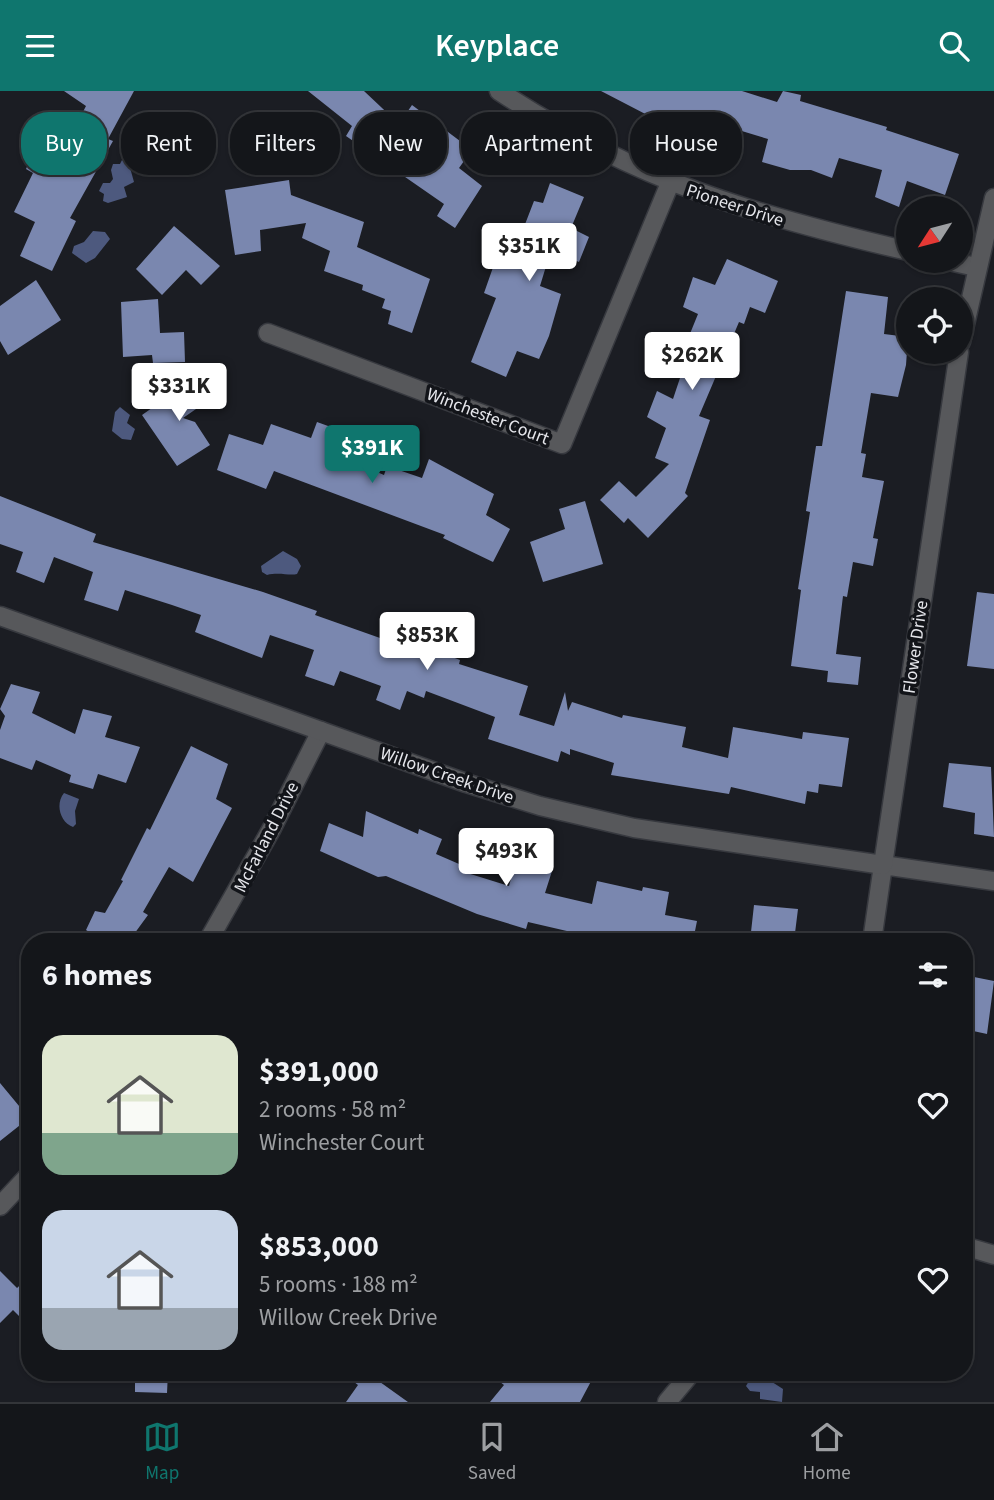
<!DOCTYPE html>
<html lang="en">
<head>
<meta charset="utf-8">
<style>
  :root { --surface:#14161a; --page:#212327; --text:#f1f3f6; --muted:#9d9fa2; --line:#333539; --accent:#0f766e }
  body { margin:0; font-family:"Source Sans 3",sans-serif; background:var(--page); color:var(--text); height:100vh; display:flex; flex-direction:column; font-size:26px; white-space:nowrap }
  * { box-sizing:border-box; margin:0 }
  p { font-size:23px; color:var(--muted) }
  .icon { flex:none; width:38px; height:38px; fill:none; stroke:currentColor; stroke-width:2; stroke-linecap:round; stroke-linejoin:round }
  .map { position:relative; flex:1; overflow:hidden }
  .details { position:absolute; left:21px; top:842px; width:952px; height:448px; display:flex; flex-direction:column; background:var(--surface); border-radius:28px; box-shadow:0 2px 5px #0004,0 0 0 2px var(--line) }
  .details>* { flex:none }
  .hud { position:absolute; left:21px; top:21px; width:952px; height:63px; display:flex; gap:14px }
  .needle { width:46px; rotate:234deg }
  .buttons { position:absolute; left:896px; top:105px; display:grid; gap:14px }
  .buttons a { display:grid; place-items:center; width:77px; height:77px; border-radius:50%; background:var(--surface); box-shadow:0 2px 5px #0004,0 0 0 2px var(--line); font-size:35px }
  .price { position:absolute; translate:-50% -60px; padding:0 16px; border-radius:7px; background:#fff; color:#222; font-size:23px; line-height:46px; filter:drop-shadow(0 2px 4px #0008) }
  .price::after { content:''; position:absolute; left:50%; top:42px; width:21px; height:16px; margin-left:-10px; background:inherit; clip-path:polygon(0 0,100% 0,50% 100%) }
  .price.on { background:var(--accent); color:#fff }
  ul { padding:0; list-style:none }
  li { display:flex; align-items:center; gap:21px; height:175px; padding:0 21px }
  li span { display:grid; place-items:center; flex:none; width:196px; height:140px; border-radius:21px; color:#555 }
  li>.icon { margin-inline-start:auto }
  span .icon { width:84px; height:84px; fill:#fffc; stroke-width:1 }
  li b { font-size:30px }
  h2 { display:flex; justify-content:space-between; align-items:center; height:84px; padding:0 21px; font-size:30px }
  .pill { padding:0 24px; border-radius:28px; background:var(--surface); box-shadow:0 2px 5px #0004,0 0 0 2px var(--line); font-size:24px; line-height:63px }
  .pill.on { background:var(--accent); color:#fff }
  header { display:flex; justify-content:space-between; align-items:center; height:91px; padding:0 21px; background:var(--accent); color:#fff; font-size:32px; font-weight:600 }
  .tab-bar { display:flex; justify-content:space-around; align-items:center; height:98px; border-top:2px solid var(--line); background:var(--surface); font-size:19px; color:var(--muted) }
  .tab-bar a { display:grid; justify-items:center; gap:4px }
  .tab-bar .on { color:var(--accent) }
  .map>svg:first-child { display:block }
</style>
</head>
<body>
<header><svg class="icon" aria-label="menu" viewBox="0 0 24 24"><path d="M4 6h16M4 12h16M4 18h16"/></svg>Keyplace<svg class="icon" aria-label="search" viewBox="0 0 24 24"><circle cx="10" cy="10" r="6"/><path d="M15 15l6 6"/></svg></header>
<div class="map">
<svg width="994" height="1311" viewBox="0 0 994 1311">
  <rect width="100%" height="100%" fill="#1b1d23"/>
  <path fill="#4d597e" d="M122,69L129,73L134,91L124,96L127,106L108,112L103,110L104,103L99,100L103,92H110L113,88L111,79L113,73H120Z
    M93,140L105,141L110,148L95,167L86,172L72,162L74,155L84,151Z
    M120,316L130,324L127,332L135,338L131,349L122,348L112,340L115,321Z
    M283,460L297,468L301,475L297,483C290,485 279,481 267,484L262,481L261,475Z
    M64,702L79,708L75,720L76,733L73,736C60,731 55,713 64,702Z
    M758,1282L783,1298L782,1311L760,1308V1301L750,1300L746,1295L753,1283Z"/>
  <path fill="#7a87af" d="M64,0H134L108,48L113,50L70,127L76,130L52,180L20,165L35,131L14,121L33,82L26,78L41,45L60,56L64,49L68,50L86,15Z
    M308,0H364L399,33L412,14L472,59L459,77L482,95L455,137L437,125L444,113L346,45L352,35Z
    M601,0H742L777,11L783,0L801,4L800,10L887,36L886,39L959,63L945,104L907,90L899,116L875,106L882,79L839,67L832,87L811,79H790L762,71L768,48L722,34L689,20L680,41Z
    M289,89L291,104L364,131L357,156L430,188L412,242L388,233L391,220L382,217L385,208L362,199L363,194L324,180L330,160L302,147L306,132L260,139L261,160L235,164L225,99Z
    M550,92L584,106L571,137L589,146L579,171L551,159L540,195L561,203L549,245L539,268L517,260L506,286L471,271L496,207L484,202L503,148L517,154L534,110L543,112Z
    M174,135L220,175L201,194L186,179L162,204L136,178Z
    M727,168L778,190L765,222L750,216L744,233L739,231L699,325L710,329L685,402L688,405L648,447L628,427L624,432L600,409L619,390L636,406L669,373L655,367L666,337L647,326L657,300L673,308L690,257L685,255L698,223L683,216L693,186L715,194Z
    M36,189L61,229L8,264L0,250V215Z
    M846,200L888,206L884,243L908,246L906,274L898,306L871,302L861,362L866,363L862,386L884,390L873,447L878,448L873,475L853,471L847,506L843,505L836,563L861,566L858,594L827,591L828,580L791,575L801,499L798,498L810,421L806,420L816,355H822Z
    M158,208L160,242L184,241L185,271L153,272L152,264L123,266L121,211Z
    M193,288L209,309L183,327L195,331L210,354L177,375L142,324Z
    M317,331L342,340L335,363L384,384L387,375L422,387L429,368L494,403L486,424L510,438L493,471L443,447L445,444L274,380L266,398L217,379L229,343L263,354L271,333L311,347Z
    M0,405L96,443L93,451L263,501L317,520L315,524L397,553L400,546L460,569L459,573L528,595L519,624L554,635L565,601L568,620L572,611L622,627L623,624L686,636L682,656L728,667L733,636L802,648L803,641L849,647L842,696L819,693L818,702L807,700L805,713L731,696L729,703L636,688L611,684L614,672L570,658V664L561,660L558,671L488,648L495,626L426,600L424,607L407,600L400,619L376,609L381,595L340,580L334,595L305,585L314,559L270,544L262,567L195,541L201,524L172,514L125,499L118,520L84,509L93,481L54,466L44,492L16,481L23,461L0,453Z
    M585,410L603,473L543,491L530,451L565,438L559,418Z
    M977,501L994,503V578L967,575Z
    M11,593L40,601L32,622L75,643L83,618L112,625L105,646L140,656L126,692L98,683L93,698L69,691L71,684L36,669L32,679L0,667V639L5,625L0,618Z
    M191,655L228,673L216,708L232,717L193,791L169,776L143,821L148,824L129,850H88L92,843L86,839L95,820L105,822L123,790L121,789L147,737L150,739Z
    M949,672L991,676L994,746L974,743L975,722L943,716Z
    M366,720L418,743L419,738L442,748L436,763L466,776L464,781L509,795L516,769L552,780L545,802L592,813L597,790L642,800L643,796L669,801L665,824L697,830L693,850H610L528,831L526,838L477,823L386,785L378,786L320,760L329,732L363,746Z
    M754,814L798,818L794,850H750Z
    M964,884L994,890L987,943L964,938Z
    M0,992L29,1027L0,1050Z
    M0,1180L17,1197L30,1185V1236L13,1219L0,1232Z
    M135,1281H168L167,1302L135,1301Z
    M341,1281H383L380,1291L408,1311H346L358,1294Z
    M487,1281H596L580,1311H490L504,1294Z"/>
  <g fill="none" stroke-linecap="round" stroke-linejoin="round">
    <defs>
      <path id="minor" d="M499,0C634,89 753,124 908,160
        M949,170L976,176
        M268,242L562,353L670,92
        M208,850L271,739L321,640
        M872,850L883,774L994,790
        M0,1115L30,1083
        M964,1155L994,1164
        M667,1311L692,1281"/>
      <path id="tertiary" d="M961,251L994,107
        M0,525L466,692L540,715L634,737L883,774L959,261"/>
    </defs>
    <use href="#minor" stroke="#37393f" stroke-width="21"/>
    <use href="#tertiary" stroke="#37393f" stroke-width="21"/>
    <use href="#minor" stroke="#57585b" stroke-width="18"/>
    <use href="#tertiary" stroke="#57585b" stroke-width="18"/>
  </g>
  <g text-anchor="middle" stroke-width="7" stroke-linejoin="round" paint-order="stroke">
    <g font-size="18" fill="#e5e6eb" stroke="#121419">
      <text transform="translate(735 114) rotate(18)" y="6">Pioneer Drive</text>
      <text transform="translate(488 325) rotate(21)" y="6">Winchester Court</text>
      <text transform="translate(915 556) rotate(-82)" y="6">Flower Drive</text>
      <text transform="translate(447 684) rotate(19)" y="6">Willow Creek Drive</text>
      <text transform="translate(266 746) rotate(-63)" y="6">McFarland Drive</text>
    </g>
  </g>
</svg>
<div class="buttons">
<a><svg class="needle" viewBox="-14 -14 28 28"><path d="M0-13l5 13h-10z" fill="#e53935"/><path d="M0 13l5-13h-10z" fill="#9d9fa2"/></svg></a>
<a><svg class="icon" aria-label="locate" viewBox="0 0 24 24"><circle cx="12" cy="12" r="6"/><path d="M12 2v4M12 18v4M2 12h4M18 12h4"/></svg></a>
</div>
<b class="price" style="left:529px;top:192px">$351K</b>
<b class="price" style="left:692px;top:301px">$262K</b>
<b class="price" style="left:179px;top:332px">$331K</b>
<b class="price on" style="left:372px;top:394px">$391K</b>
<b class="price" style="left:427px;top:581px">$853K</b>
<b class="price" style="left:506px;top:797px">$493K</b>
<div class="hud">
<a class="pill on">Buy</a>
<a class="pill">Rent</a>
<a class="pill">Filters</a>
<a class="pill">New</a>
<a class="pill">Apartment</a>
<a class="pill">House</a>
</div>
<section class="details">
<h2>6 homes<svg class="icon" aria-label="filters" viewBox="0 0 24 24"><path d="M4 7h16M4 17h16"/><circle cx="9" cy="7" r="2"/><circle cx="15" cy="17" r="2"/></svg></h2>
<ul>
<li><span style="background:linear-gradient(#dfe7d0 70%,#7fa58c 0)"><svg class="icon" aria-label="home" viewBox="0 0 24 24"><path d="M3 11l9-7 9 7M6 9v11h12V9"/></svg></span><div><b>$391,000</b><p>2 rooms · 58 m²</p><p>Winchester Court</p></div><svg class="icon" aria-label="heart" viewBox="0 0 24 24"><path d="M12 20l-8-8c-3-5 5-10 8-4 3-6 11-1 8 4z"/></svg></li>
<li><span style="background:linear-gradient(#c9d6e8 70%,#9aa5b1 0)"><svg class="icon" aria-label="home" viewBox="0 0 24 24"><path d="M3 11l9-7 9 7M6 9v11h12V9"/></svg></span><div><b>$853,000</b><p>5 rooms · 188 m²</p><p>Willow Creek Drive</p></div><svg class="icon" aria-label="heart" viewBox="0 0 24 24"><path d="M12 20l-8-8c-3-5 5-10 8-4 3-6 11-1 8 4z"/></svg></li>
</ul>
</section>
</div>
<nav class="tab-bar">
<a class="on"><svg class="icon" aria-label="map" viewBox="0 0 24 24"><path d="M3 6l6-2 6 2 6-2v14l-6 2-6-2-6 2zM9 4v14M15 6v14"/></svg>Map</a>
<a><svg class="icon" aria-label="saved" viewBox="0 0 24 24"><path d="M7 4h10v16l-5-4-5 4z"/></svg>Saved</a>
<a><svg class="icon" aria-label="home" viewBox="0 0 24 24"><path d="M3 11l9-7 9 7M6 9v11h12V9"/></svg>Home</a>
</nav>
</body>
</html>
